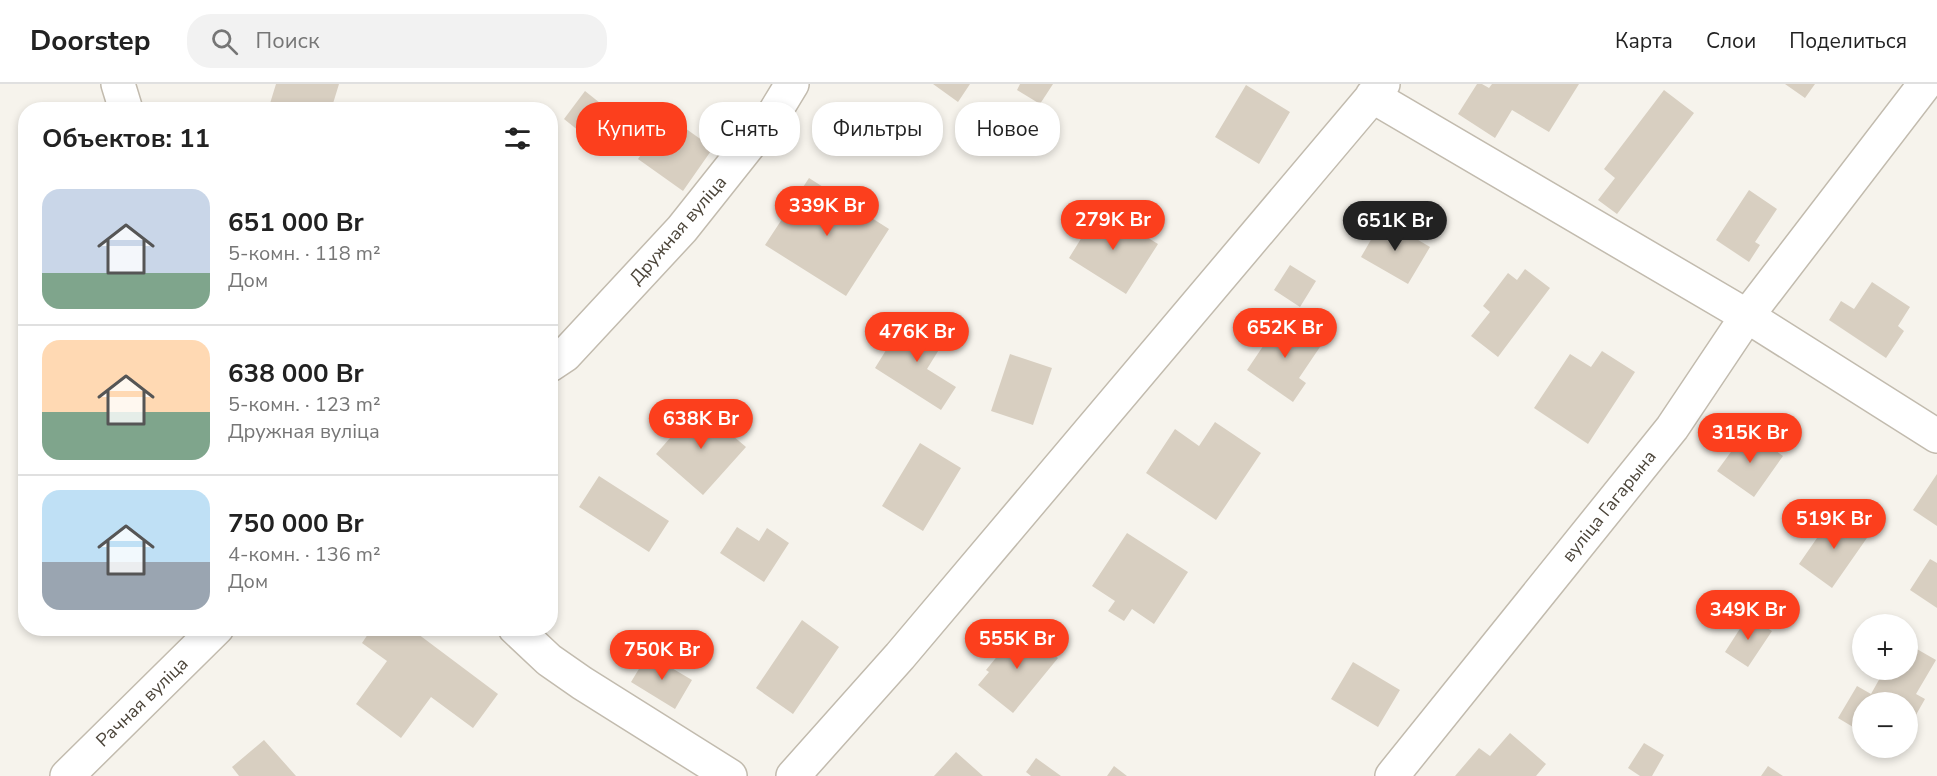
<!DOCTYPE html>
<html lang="ru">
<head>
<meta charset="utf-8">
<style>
  :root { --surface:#fff; --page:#f2f2f2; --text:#222; --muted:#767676; --line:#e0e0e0; --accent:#fc3f1d }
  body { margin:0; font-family:"Nunito Sans",sans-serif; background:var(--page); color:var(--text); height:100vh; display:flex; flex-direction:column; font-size:22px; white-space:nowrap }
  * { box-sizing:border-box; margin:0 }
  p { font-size:20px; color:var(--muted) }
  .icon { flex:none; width:33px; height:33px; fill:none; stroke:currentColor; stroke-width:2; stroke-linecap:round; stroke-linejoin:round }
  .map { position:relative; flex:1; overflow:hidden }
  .panel { position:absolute; left:18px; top:18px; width:540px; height:534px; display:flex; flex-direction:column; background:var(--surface); border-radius:24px; box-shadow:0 3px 9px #0003 }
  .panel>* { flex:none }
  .top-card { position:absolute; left:576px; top:18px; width:570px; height:54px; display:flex; gap:12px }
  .buttons { position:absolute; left:1852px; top:530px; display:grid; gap:12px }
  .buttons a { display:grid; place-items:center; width:66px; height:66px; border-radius:50%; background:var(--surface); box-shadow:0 3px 9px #0003; font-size:30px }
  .price { position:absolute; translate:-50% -51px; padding:0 14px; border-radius:21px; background:var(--accent); color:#fff; font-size:20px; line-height:39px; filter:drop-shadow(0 2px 3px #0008) }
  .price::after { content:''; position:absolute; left:50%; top:36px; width:18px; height:14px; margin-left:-9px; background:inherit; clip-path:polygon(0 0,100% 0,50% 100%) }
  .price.current { background:#222; color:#fff }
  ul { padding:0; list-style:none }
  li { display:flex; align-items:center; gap:18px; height:150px; padding:0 24px }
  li+li { border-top:2px solid var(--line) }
  li span { display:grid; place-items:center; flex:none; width:168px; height:120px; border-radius:18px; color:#555 }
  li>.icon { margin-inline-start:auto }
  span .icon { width:72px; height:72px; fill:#fffc; stroke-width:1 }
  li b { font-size:26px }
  h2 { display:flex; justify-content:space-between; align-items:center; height:72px; padding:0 24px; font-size:26px }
  .tag { padding:0 21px; border-radius:24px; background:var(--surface); box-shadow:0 3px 9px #0003; font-size:21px; line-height:54px }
  .tag.current { background:var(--accent); color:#fff }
  header { display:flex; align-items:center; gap:36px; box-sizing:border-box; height:84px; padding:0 30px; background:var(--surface); border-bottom:2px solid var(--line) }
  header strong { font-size:28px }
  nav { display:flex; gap:33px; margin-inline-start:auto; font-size:21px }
  .search { width:420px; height:54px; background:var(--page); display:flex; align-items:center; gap:15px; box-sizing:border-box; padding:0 21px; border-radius:24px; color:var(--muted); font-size:22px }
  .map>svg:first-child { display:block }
</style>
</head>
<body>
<header>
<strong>Doorstep</strong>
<div class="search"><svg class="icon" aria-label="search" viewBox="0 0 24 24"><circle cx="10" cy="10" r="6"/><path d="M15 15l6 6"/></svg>Поиск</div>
<nav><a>Карта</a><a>Слои</a><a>Поделиться</a></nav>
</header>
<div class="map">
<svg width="1937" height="692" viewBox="0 0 1937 692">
  <rect width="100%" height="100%" fill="#f6f3ec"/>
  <path fill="#d8cfc1" d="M276,0H339L331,26H268Z
    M933,0H970L958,18Z
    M1020,0H1053L1040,20L1017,6Z
    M1477,0H1482L1489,4L1492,0H1579L1549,48L1512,26L1495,54L1458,30Z
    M1785,0H1815L1805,14Z
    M1246,1L1290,28L1259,80L1215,53Z
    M1664,6L1694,29L1617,130L1598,116L1615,94L1604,85Z
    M585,7L620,35L599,63L564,35Z
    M668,32L713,64L683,107L638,75Z
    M809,94L889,145L846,212L765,161Z
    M1749,106L1777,125L1755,158L1760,161L1749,178L1716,156Z
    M1100,124L1158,160L1126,210L1069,174Z
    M1383,135L1430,163L1408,200L1361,173Z
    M1290,181L1316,197L1300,223L1274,206Z
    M1525,185L1550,204L1498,273L1471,252L1490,228L1483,222L1508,189L1517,196Z
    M1872,198L1910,223L1898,242L1904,247L1886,274L1829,236L1841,217L1854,225Z
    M1282,234L1322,260L1299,294L1306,299L1293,318L1247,286Z
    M904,237L919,246L925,237L948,251L927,285L956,303L941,326L875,284Z
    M1602,267L1635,288L1588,360L1534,324L1570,270L1591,283Z
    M1010,270L1052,284L1033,341L991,327Z
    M698,322L746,363L703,411L656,370Z
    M1215,338L1261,369L1216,436L1146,389L1175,345L1199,362Z
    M1747,346L1783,372L1754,413L1717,387Z
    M920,359L961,384L923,447L882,422Z
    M1937,390V442L1913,426Z
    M599,392L669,437L649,468L579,423Z
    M1835,428L1869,451L1832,504L1799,480Z
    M737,443L759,457L767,444L789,459L764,498L720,469Z
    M1127,449L1188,488L1154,540L1132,525L1124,537L1108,527L1115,517L1092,502Z
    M1930,475L1937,479V524L1910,506Z
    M1748,532L1772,547L1748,583L1725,568Z
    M802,536L839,563L793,630L756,604Z
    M1021,543L1058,574L1013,629L978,601L989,588L986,586Z
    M372,544H410L498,610L473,644L431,613L401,654L356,620L387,577L362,559Z
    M1908,560L1936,576L1916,610L1925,615L1908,645V618H1863V649L1838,634L1857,602L1871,610L1885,585H1908Z
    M648,570L692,596L675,625L631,598Z
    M1353,578L1400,606L1378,643L1331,615Z
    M1510,649L1546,680L1536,692H1455L1479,664L1490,672Z
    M264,656L296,692H239L232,683Z
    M1644,659L1664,671L1652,692H1640L1628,684Z
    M956,668L983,692H934Z
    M1036,674L1061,692H1031L1026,688Z
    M1114,682L1127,692H1107Z
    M1768,682L1783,692H1761Z"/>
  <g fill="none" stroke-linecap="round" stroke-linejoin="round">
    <defs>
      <path id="minor" d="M118,0L126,26
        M1372,12L1747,232L1937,352
        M550,281L565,271L682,145L775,28L792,0
        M515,544L549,576L582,599L730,692
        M67,692L217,544
        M793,692L900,572L1383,0
        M1392,692L1672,344L1747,232L1925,0"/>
    </defs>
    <use href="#minor" stroke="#c2bbae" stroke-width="36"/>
    <use href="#minor" stroke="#fff" stroke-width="33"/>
  </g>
  <g text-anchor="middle" stroke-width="6" stroke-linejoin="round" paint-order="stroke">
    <g font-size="18" fill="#4b4439" stroke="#fff">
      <text transform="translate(678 146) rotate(-49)" y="6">Дружная вуліца</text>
      <text transform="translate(1609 422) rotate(-51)" y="6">вуліца Гагарына</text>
      <text transform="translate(142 618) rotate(-44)" y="6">Рачная вуліца</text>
    </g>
  </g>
</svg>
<div class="buttons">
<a>+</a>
<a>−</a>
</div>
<b class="price" style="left:827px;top:153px">339K Br</b>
<b class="price" style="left:1113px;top:167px">279K Br</b>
<b class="price current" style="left:1395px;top:168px">651K Br</b>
<b class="price" style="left:1285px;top:275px">652K Br</b>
<b class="price" style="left:917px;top:279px">476K Br</b>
<b class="price" style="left:701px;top:366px">638K Br</b>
<b class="price" style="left:1750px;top:380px">315K Br</b>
<b class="price" style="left:1834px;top:466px">519K Br</b>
<b class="price" style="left:1748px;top:557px">349K Br</b>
<b class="price" style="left:1017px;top:586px">555K Br</b>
<b class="price" style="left:662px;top:597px">750K Br</b>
<div class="top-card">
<a class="tag current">Купить</a>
<a class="tag">Снять</a>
<a class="tag">Фильтры</a>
<a class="tag">Новое</a>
</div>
<section class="panel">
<h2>Объектов: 11<svg class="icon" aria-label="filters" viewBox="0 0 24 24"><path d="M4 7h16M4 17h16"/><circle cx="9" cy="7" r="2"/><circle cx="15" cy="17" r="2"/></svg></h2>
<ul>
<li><span style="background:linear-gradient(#c9d6e8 70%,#7fa58c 0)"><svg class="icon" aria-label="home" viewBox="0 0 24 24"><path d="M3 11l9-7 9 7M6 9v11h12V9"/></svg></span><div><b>651 000 Br</b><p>5-комн. · 118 m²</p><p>Дом</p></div></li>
<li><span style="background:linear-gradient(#ffd9b3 60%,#7fa58c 0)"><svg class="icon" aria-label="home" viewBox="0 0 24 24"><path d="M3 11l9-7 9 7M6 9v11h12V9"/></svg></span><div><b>638 000 Br</b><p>5-комн. · 123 m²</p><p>Дружная вуліца</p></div></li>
<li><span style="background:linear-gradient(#bfe0f5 60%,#9aa5b1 0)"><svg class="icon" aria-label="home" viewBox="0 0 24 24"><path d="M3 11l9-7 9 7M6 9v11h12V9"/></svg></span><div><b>750 000 Br</b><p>4-комн. · 136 m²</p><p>Дом</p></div></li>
</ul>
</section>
</div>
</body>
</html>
